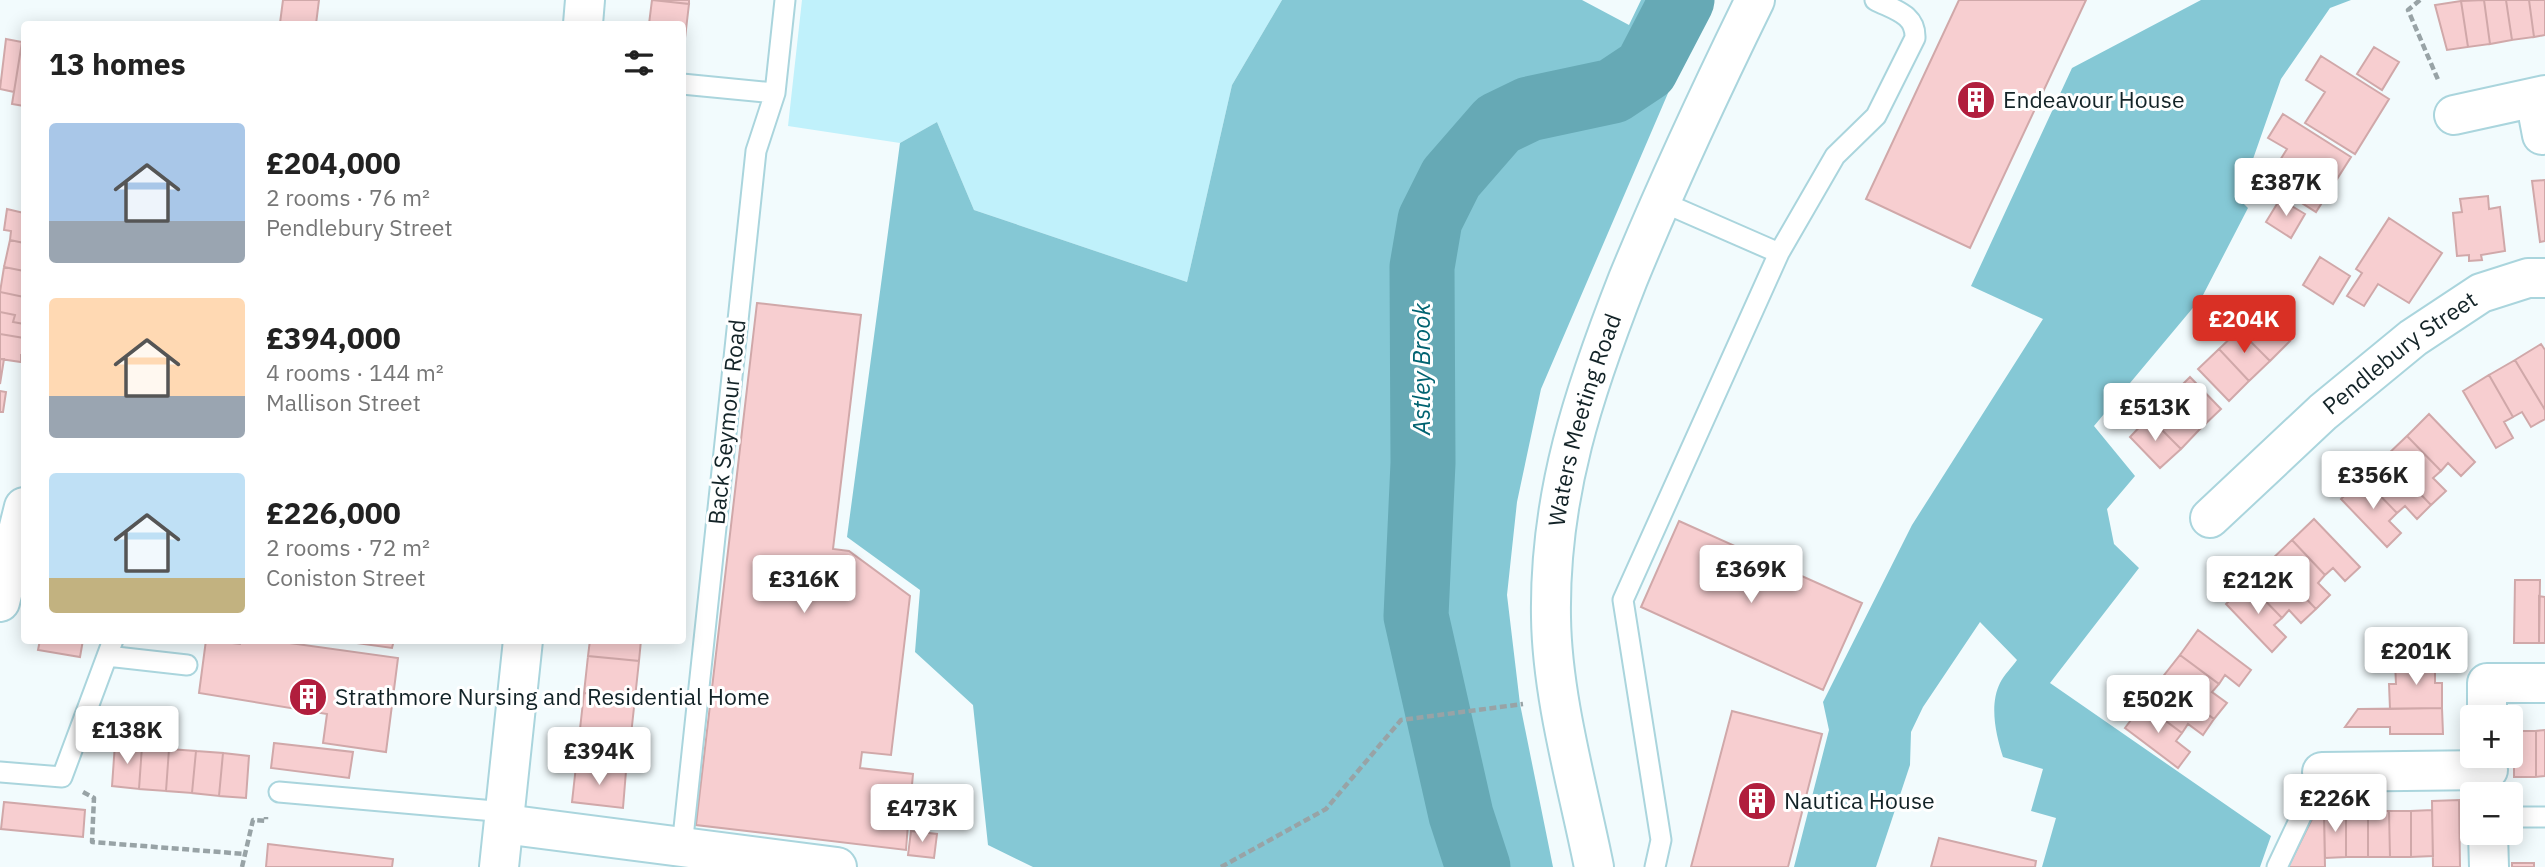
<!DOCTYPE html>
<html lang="en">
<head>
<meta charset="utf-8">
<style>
  :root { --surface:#fff; --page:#f6f6f6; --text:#222; --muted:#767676; --accent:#d93025 }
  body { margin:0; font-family:"IBM Plex Sans",sans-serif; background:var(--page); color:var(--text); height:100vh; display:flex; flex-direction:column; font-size:26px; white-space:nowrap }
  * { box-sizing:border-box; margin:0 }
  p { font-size:23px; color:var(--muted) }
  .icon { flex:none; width:38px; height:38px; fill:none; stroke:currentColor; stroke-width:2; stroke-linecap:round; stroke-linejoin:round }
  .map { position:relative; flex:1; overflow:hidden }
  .drawer { position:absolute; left:21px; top:21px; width:665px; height:623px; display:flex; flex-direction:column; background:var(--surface); border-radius:7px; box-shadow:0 4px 18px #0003 }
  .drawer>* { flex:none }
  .tools { position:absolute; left:2460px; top:705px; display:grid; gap:14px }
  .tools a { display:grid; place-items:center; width:63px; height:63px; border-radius:7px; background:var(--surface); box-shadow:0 4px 18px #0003; font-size:35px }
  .price { position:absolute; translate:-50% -60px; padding:0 16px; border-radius:7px; background:#fff; color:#222; font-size:23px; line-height:46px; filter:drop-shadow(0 2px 4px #0008) }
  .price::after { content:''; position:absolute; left:50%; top:42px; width:21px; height:16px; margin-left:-10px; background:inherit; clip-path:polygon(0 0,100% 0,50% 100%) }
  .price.active { background:var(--accent); color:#fff }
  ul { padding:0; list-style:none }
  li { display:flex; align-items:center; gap:21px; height:175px; padding:0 28px }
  li span { display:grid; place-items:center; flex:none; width:196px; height:140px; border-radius:7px; color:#555 }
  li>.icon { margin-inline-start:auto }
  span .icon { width:84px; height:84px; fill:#fffc; stroke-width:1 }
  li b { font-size:30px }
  h2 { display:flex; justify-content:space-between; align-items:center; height:84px; padding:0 28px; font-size:30px }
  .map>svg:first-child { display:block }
</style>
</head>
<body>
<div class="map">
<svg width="2545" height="867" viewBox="0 0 2545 867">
  <rect width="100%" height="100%" fill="#f2fbfd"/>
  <path fill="#c0f1fb" d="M802,0H1282L1232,85L1187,282L974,210L937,122L900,143L788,126Z"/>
  <path fill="#85c8d5" d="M1282,0H1582L1629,25L1641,0H1708L1541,389L1517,502L1507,595L1520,704L1553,867H1033L988,845L973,705L915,652L920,590L847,537L900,143L937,122L974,210L1187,282L1232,85Z
    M2201,0H2351L2330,8L2281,79L2239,199L2248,208L2202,297L2094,426L2135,476L2107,509L2114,544L2139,568L2050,683L2271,836L2260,867H2042L2056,818L2031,811L2043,769L2003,757C1996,735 1989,705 2000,683C2004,675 2012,667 2017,660L1980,622L1923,707L1911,732L1910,765L1876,867H1794L1829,730L1823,702L1912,525L2043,319L1971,286L2072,68Z"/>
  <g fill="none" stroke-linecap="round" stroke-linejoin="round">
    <path stroke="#66a9b5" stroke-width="65" d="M1478,867L1461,815L1416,616L1423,463L1422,267L1430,220L1451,178L1498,124L1529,109L1613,91L1646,69L1682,0"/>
  </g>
  <path fill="#f7ced0" stroke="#d0a8a9" stroke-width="2" d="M283,0H319L316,24L280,23Z
    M652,0L689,4L685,38L682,37V24H649Z
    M653,0H689V4Z
    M1959,0H2086L1970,248L1866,199Z
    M2484,0L2490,44L2468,47L2461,1Z
    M2484,0H2506L2512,40L2490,44Z
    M2506,0H2529L2534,37L2512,40Z
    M2529,0H2545V35L2534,37Z
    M2461,1L2468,47L2447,50L2435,5Z
    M6,39L22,42L14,92L0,89Z
    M22,42H24V106L12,104Z
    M2374,47L2399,62L2382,90L2357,74Z
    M2321,56L2389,99L2355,154L2305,123L2325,92L2306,80Z
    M2283,114L2351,157L2316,212L2267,181L2287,149L2268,138Z
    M2545,180V241L2540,242L2532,181Z
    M2488,196L2489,209L2500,207L2505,251L2481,255L2482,260L2469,261V255L2457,256L2453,213L2462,212L2460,199Z
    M2280,199L2305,214L2291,238L2266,222Z
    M7,209L24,213V243L10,240L11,231L4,230Z
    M2389,218L2442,253L2409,303L2378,284L2364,306L2347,296L2362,273L2356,269Z
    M10,240L24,243V271L4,267Z
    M2320,257L2350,276L2333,304L2303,285Z
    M4,267L24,271V297L0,292Z
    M0,292L24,297V324L13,322L15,315L0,312Z
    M757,303L861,315L833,549L849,551L910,596L891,755L862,752L860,768L913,774L911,796L940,799L937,827L908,824L906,850L696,825Z
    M2260,310L2290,341L2270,361L2239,330Z
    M0,312L15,315L13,322L24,324V338L0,334Z
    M2239,330L2270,361L2249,381L2219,349Z
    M0,334L24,338V355H21V362L0,359Z
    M2541,344L2545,350V410L2515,360Z
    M2219,349L2249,381L2229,401L2198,369Z
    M0,359H4L0,384Z
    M2515,360L2545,410V419L2531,427L2522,412L2513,417L2489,375Z
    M2489,375L2513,417L2504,422L2513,438L2496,448L2463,391Z
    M2190,377L2221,409L2200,429L2170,397Z
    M0,391L6,392L3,412H0Z
    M2170,397L2200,429L2181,449L2149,417Z
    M2429,414L2475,462L2461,476L2448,463L2441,471L2407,436Z
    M2149,417L2181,449L2160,468L2130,437Z
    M2407,436L2441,471L2433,478L2446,491L2431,505L2385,457Z
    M2385,457L2431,505L2417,519L2405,506L2397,513L2363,478Z
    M2363,478L2397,513L2389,521L2401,533L2387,547L2341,499Z
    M2314,519L2360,567L2345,581L2333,568L2325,575L2292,540Z
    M1679,521L1862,603L1823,690L1641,607Z
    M2292,540L2325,575L2318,583L2330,595L2316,609L2270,561Z
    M2270,561L2316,609L2301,623L2289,610L2282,618L2248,583Z
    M2515,580H2540L2539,643H2514Z
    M2248,583L2282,618L2274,625L2286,637L2272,652L2226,604Z
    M2539,596L2545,597V643H2539Z
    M2198,630L2251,670L2239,686L2225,675L2219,684L2180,655Z
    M40,640H83L80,657L38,650Z
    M206,640L240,644L241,640H268L398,658L386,752L323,743L327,714L199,693Z
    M335,640H394L392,648Z
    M590,640H641L639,661L588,656Z
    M2180,655L2219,684L2212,692L2227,703L2214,719L2161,679Z
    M588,656L639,661L635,698L584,693Z
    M2395,663H2435V683H2442V708L2390,709L2389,684H2396Z
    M2161,679L2214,719L2203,735L2188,724L2182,733L2143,704Z
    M584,693L635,698L631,735L580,729Z
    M2143,704L2182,733L2176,741L2190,752L2178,768L2125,728Z
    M2442,708L2443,734H2390V727H2345L2358,709Z
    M1732,711L1822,734L1788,867H1691Z
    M580,729L631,735L626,771L576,766Z
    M2545,730V776L2536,777V731Z
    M2514,731H2536V777H2514Z
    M274,743L353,752L349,778L271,768Z
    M115,744L142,746L139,789L112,786Z
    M142,746L169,749L166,791L139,789Z
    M169,749L196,751L192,793L166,791Z
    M196,751L223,753L219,796L192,793Z
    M223,753L249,756L246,798L219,796Z
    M576,766L626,771L623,808L572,802Z
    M2459,800L2460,867H2433L2432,801Z
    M4,802L85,810L83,837L1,829Z
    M2432,810L2433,856L2411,857V811Z
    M2346,811H2368V857H2346Z
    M2346,811V857L2325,858L2324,812Z
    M2368,811H2389L2390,857H2368Z
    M2389,811H2411V857H2390Z
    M2314,815H2324L2325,867H2288Z
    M911,831L937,834L934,858L908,855Z
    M1939,838L2036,861L2035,867H1931Z
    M268,844L393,859L392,867H266Z
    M2512,863H2534V867H2512Z"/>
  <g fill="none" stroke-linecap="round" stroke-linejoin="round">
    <defs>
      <path id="lane" d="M682,84L775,93
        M1660,201L1779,253
        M107,656L187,665
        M0,772L62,777L113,640
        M279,792L506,812
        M2511,817H2545
        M682,847L756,151L775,93L785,0
        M1655,867L1661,840L1623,600L1779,253L1835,156L1876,116L1915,38C1916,14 1894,10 1875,0
        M2277,867L2322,772"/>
      <g id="street">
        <path d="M583,24L585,0"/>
        <path d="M2535,98L2542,135"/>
        <path d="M2454,115L2545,95"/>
        <path id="s1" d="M2210,518L2323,412L2413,338L2481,293L2528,278H2545"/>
        <path d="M0,602L24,507"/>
        <path d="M2487,718V683H2545"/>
        <path d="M2322,772L2488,770"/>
        <path d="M504,824L837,867"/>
        <path d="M2488,833L2489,867"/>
        <path d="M499,867L523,640"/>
      </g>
      <g id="secondary">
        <path id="s2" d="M1594,867C1578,787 1552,698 1551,617C1549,495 1584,391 1628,279C1667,184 1710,92 1755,0"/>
      </g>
    </defs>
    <use href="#lane" stroke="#aad5dd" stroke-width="23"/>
    <use href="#street" stroke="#aad5dd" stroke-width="42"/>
    <use href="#secondary" stroke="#aad5dd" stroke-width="42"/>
    <path stroke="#98a3a6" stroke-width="4.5" stroke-dasharray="7 3.5" stroke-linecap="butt" d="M2420,0L2408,10L2439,82
      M83,792L94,798L92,842L245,854
      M242,867L253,820L266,821V817
      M1221,867L1326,809L1401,720L1523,704"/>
    <use href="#lane" stroke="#fff" stroke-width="19"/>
    <use href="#street" stroke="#fff" stroke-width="38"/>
    <use href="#secondary" stroke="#fff" stroke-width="38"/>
  </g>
  <defs>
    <symbol id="building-disc" viewBox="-11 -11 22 22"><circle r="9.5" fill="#b11e3d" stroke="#fff"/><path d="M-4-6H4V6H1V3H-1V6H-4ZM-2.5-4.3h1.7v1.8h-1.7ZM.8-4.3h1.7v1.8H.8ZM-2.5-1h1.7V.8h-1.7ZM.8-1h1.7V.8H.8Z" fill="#fff"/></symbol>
  </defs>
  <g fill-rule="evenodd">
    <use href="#building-disc" x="1954" y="78" width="44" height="44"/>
    <use href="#building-disc" x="286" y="675" width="44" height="44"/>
    <use href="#building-disc" x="1735" y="779" width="44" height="44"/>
  </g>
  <g text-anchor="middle" stroke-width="6" stroke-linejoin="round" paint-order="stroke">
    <g font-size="23" fill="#132327" stroke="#fff" text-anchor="start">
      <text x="2003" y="108">Endeavour House</text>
      <text x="335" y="705">Strathmore Nursing and Residential Home</text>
      <text x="1784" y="809">Nautica House</text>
    </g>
    <g font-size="23" fill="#132327" stroke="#fff">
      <text dy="8" stroke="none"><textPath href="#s1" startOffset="252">Pendlebury Street</textPath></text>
      <text dy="8" stroke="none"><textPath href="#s2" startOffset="455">Waters Meeting Road</textPath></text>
      <text transform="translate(727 422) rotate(-84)" y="8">Back Seymour Road</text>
    </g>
    <g font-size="24" font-style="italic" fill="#006371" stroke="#fff">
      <text transform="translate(1422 369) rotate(-90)" y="8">Astley Brook</text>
    </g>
  </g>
</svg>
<div class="tools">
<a>+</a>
<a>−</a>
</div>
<b class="price" style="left:2286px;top:218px">£387K</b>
<b class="price active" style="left:2244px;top:355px">£204K</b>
<b class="price" style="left:2155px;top:443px">£513K</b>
<b class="price" style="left:2373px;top:511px">£356K</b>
<b class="price" style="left:1751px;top:605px">£369K</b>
<b class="price" style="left:804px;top:615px">£316K</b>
<b class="price" style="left:2258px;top:616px">£212K</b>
<b class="price" style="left:2416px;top:687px">£201K</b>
<b class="price" style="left:2158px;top:735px">£502K</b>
<b class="price" style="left:127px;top:766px">£138K</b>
<b class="price" style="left:599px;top:787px">£394K</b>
<b class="price" style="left:2335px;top:834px">£226K</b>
<b class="price" style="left:922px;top:844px">£473K</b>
<section class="drawer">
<h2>13 homes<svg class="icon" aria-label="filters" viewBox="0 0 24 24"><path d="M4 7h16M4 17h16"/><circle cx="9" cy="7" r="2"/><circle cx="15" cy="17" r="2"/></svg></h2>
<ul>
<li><span style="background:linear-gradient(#a9c7e8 70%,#9aa5b1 0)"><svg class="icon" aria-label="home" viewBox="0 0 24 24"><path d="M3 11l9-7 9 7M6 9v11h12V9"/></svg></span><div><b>£204,000</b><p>2 rooms · 76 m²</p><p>Pendlebury Street</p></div></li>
<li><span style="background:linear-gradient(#ffd9b3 70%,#9aa5b1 0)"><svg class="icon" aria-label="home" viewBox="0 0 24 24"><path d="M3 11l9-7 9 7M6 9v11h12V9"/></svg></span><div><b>£394,000</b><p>4 rooms · 144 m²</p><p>Mallison Street</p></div></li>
<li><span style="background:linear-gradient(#bfe0f5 75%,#c2b280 0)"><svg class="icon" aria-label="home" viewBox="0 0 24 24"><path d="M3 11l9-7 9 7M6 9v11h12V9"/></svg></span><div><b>£226,000</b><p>2 rooms · 72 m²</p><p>Coniston Street</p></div></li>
</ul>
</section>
</div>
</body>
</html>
